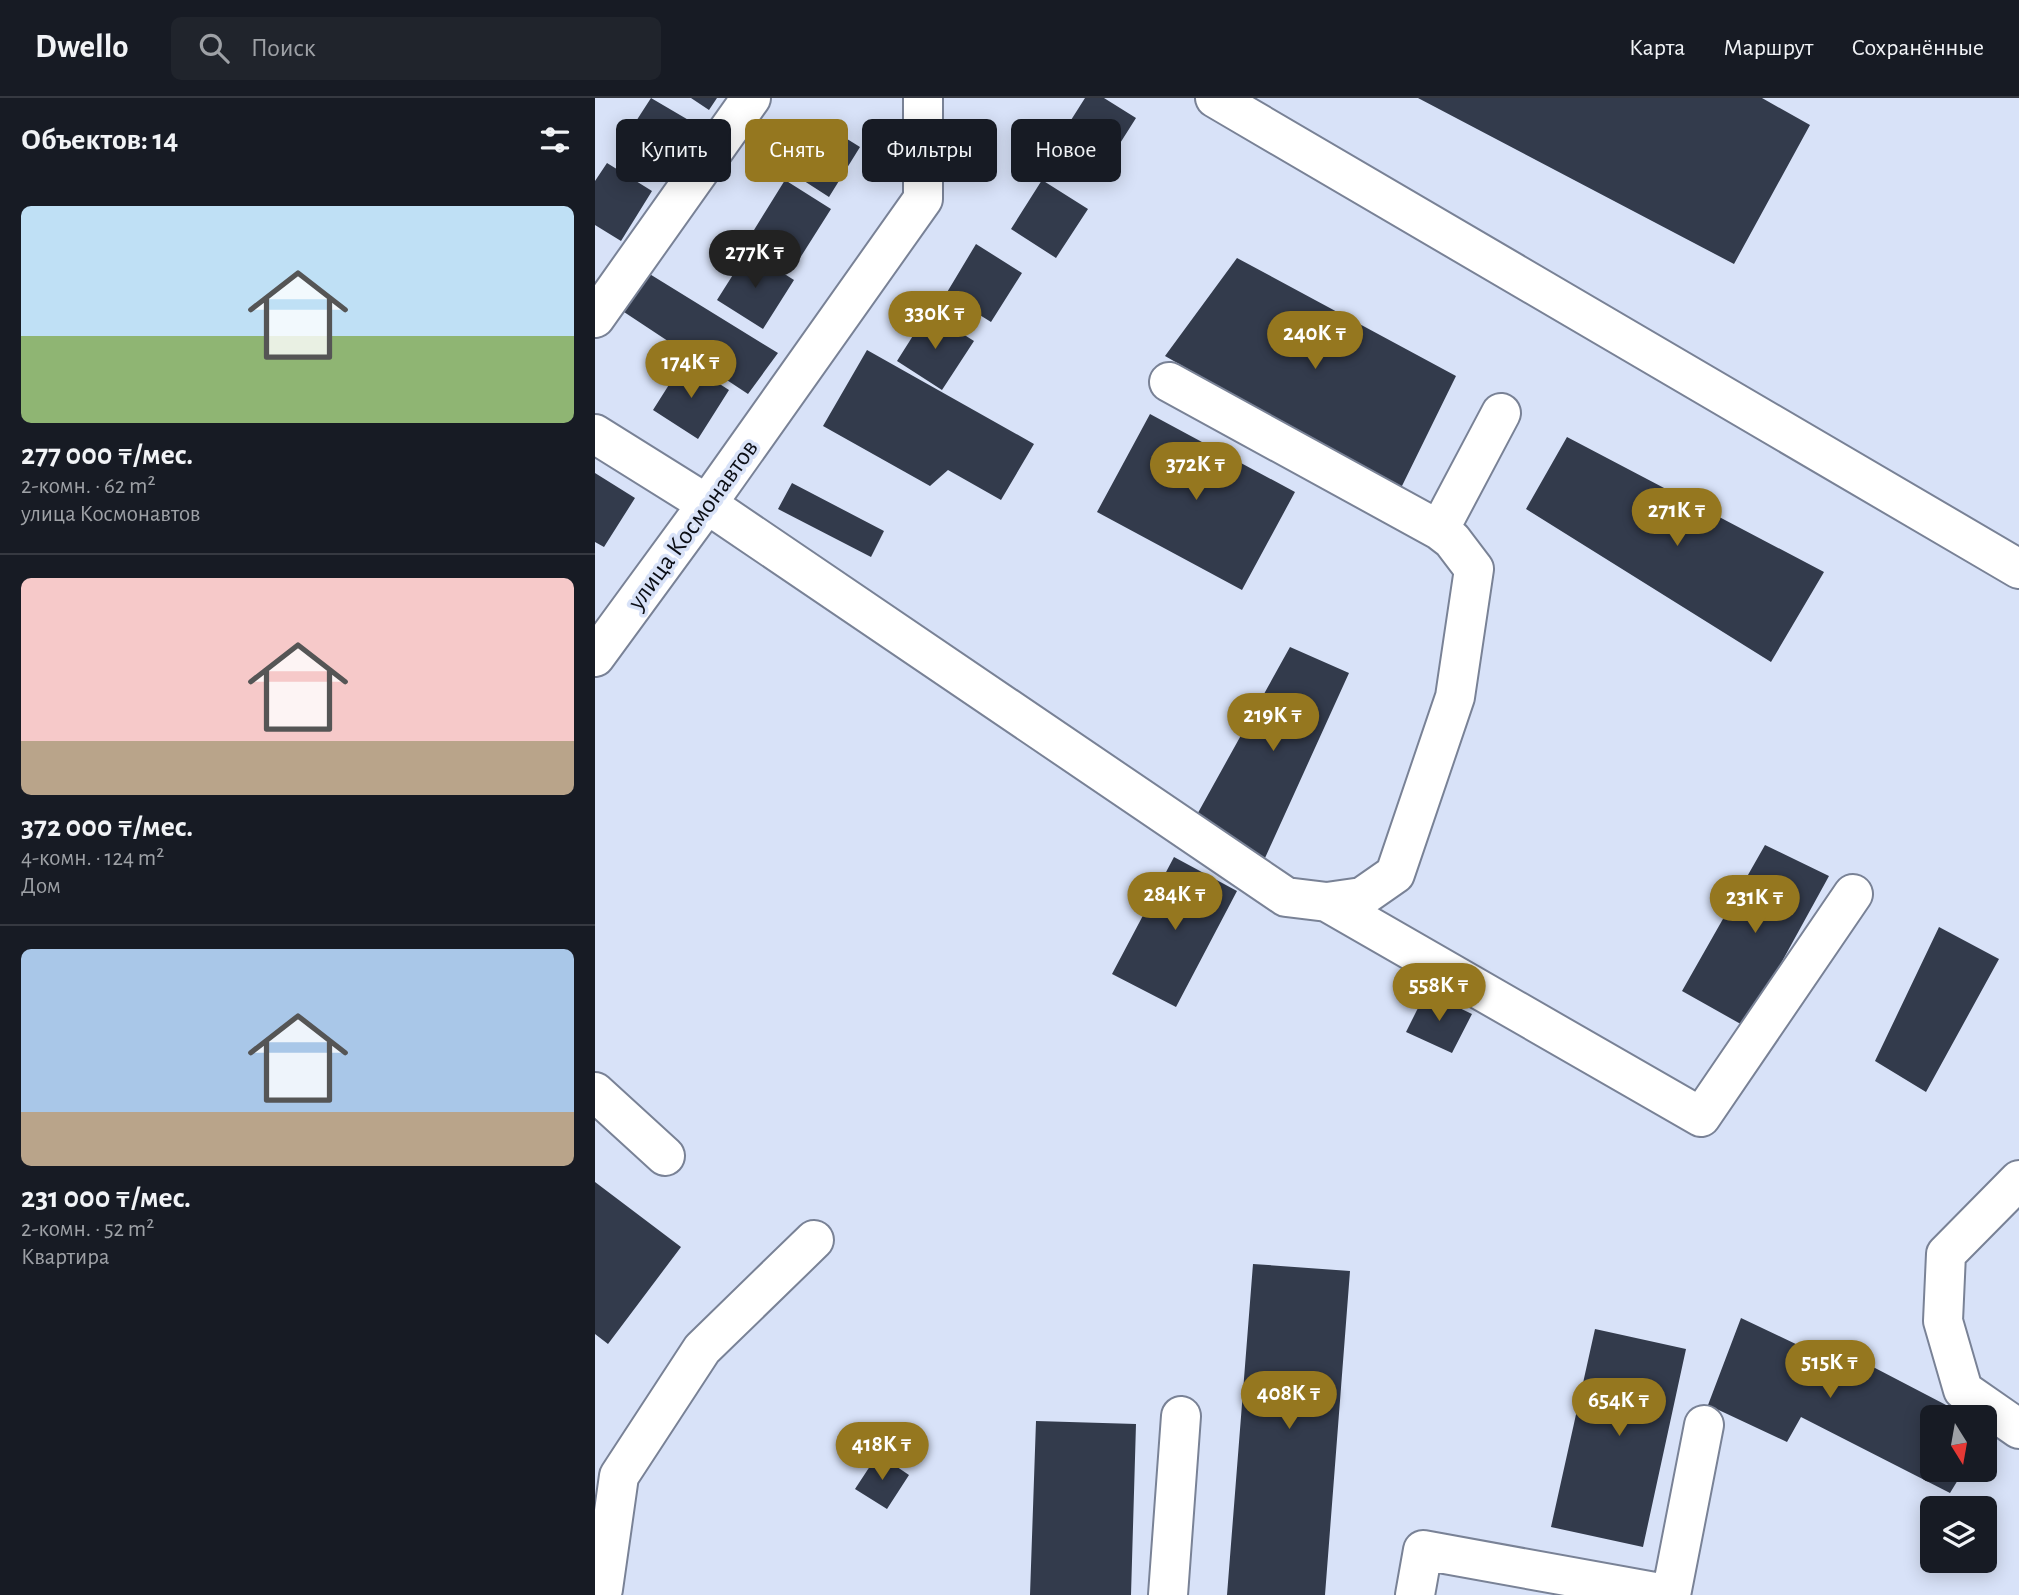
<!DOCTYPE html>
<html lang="ru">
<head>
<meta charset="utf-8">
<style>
  :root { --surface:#171b24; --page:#20242c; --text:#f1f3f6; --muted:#9ea1a6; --line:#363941; --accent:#95771f }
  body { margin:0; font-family:"Alegreya Sans",sans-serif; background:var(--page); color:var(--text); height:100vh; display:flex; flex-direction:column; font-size:26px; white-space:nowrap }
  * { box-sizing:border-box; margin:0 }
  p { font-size:23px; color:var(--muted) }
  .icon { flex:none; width:38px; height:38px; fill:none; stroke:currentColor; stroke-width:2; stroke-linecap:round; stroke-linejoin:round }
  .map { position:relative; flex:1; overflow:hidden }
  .panel { display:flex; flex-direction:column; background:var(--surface); width:595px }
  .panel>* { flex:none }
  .hud { position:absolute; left:21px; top:21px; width:665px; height:63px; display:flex; gap:14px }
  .needle { width:46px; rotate:169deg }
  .fabs { position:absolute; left:1325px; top:1307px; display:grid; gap:14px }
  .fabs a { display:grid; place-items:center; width:77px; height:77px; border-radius:10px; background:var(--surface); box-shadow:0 4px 18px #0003; font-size:35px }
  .price { position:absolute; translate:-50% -60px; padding:0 16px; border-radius:24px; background:var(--accent); color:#fff; font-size:23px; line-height:46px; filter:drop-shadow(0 2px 4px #0008) }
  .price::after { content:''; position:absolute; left:50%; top:42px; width:21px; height:16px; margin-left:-10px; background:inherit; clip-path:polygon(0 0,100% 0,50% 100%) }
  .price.selected { background:#222; color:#fff }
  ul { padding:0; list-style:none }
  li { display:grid; align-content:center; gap:14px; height:371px; padding:0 21px }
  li+li { border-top:2px solid var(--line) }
  li span { display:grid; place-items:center; height:217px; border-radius:10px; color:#555 }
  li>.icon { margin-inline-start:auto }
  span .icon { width:126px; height:126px; fill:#fffc; stroke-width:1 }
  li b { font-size:30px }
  h2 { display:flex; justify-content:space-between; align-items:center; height:84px; padding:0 21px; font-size:30px }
  .pill { padding:0 24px; border-radius:10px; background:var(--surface); box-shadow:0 4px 18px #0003; font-size:24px; line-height:63px }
  .pill.selected { background:var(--accent); color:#fff }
  header { display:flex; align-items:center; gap:42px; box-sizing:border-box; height:98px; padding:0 35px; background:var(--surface); border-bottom:2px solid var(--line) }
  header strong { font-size:33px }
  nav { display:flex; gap:38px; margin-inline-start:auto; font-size:24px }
  .search { width:490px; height:63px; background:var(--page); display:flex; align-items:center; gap:18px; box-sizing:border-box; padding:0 24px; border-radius:10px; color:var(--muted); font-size:26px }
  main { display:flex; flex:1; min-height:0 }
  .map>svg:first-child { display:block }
</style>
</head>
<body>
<header>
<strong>Dwello</strong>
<div class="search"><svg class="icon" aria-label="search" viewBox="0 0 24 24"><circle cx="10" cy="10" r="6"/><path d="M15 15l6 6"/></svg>Поиск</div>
<nav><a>Карта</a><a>Маршрут</a><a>Сохранённые</a></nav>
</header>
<main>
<section class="panel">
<h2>Объектов: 14<svg class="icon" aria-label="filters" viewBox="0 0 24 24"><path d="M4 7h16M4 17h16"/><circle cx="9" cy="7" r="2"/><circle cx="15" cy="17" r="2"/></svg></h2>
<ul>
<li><span style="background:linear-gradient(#bfe0f5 60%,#8fb573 0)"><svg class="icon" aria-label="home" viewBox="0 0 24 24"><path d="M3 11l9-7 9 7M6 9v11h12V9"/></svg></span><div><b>277 000 ₸/мес.</b><p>2-комн. · 62 m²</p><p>улица Космонавтов</p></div></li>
<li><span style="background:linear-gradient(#f6c9c9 75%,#b9a48a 0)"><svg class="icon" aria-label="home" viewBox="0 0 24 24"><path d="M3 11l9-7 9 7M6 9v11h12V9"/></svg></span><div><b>372 000 ₸/мес.</b><p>4-комн. · 124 m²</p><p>Дом</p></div></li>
<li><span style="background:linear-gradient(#a9c7e8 75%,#b9a48a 0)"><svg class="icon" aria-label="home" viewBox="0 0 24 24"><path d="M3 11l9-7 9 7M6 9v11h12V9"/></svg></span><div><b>231 000 ₸/мес.</b><p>2-комн. · 52 m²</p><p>Квартира</p></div></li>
</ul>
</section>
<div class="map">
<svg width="1424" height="1497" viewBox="0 0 1424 1497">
  <rect width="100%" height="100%" fill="#d8e2f8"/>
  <path fill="#333b4c" d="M56,0L102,27L71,76L25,48Z
    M96,0H122L114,12Z
    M490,0H509L541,20L510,69L464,41Z
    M823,0H1167L1215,27L1139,166Z
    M220,21L265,49L234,99L189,70Z
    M12,65L57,93L26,143L0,127V83Z
    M190,82L236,111L205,160L159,132Z
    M447,82L493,111L461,160L416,131Z
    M381,146L427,175L396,224L351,196Z
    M153,153L199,182L168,231L122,202Z
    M642,160L861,278L805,392L570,258Z
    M53,175L183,255L153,296L29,214Z
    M333,214L379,243L347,292L302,263Z
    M272,252L439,346L406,402L353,372L335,388L228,328Z
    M89,263L134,292L103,341L58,312Z
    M555,316L700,394L647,492L502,414Z
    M972,339L1229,474L1176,564L931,411Z
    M0,375L40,400L9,449L0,444Z
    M197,385L289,433L276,459L183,411Z
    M695,549L754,575L670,760L599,722Z
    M1170,747L1234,778L1151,929L1087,893Z
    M579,759L642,793L581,909L517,876Z
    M1344,829L1404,861L1331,994L1280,963Z
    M831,894L877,916L857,955L811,934Z
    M0,1084L86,1149L13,1246L0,1236Z
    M658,1166L755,1173L730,1497H632Z
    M1146,1220L1230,1260L1234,1246L1376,1320H1337V1372H1369L1355,1395L1206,1319L1192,1344L1113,1307Z
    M1000,1231L1091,1251L1048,1449L956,1429Z
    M441,1323L541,1326L536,1497H435Z
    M283,1356L314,1377L292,1411L260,1391Z"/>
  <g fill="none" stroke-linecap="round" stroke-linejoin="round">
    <defs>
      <path id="minor" d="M620,0L1424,471
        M0,220L156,0
        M0,336L112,406L691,799L732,804L767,799L800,776L860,599L879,471L857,442L844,432L574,284
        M844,432L906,315
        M0,559L112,406L328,101V0
        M732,804L1106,1019L1258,796
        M0,994L70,1058
        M1424,1082L1351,1156L1348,1223L1368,1292L1424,1331
        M4,1497L8,1491L24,1378L107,1251L219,1142
        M573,1497L586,1318
        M820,1497L828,1452L1076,1497
        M1076,1497L1109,1327"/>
    </defs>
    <use href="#minor" stroke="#798296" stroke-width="42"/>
    <use href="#minor" stroke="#fff" stroke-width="38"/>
  </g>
  <g text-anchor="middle" stroke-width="7" stroke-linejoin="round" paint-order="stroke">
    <g font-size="26" fill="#0b0e15" stroke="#d8e2f8">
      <text transform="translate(97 426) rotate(-54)" y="9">улица Космонавтов</text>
    </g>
  </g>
</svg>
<div class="fabs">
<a><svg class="needle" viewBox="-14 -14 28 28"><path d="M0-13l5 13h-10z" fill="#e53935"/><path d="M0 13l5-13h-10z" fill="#9ea1a6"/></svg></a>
<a><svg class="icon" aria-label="layers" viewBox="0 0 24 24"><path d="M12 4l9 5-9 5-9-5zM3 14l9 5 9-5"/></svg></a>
</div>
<b class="price selected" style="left:160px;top:192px">277K ₸</b>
<b class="price" style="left:340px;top:253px">330K ₸</b>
<b class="price" style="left:720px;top:273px">240K ₸</b>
<b class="price" style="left:96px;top:302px">174K ₸</b>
<b class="price" style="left:601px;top:404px">372K ₸</b>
<b class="price" style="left:1082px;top:450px">271K ₸</b>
<b class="price" style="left:678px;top:655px">219K ₸</b>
<b class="price" style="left:580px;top:834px">284K ₸</b>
<b class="price" style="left:1160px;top:837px">231K ₸</b>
<b class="price" style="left:844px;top:925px">558K ₸</b>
<b class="price" style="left:1235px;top:1302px">515K ₸</b>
<b class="price" style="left:694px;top:1333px">408K ₸</b>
<b class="price" style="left:1024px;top:1340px">654K ₸</b>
<b class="price" style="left:287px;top:1384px">418K ₸</b>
<div class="hud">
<a class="pill">Купить</a>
<a class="pill selected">Снять</a>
<a class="pill">Фильтры</a>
<a class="pill">Новое</a>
</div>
</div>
</main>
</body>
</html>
